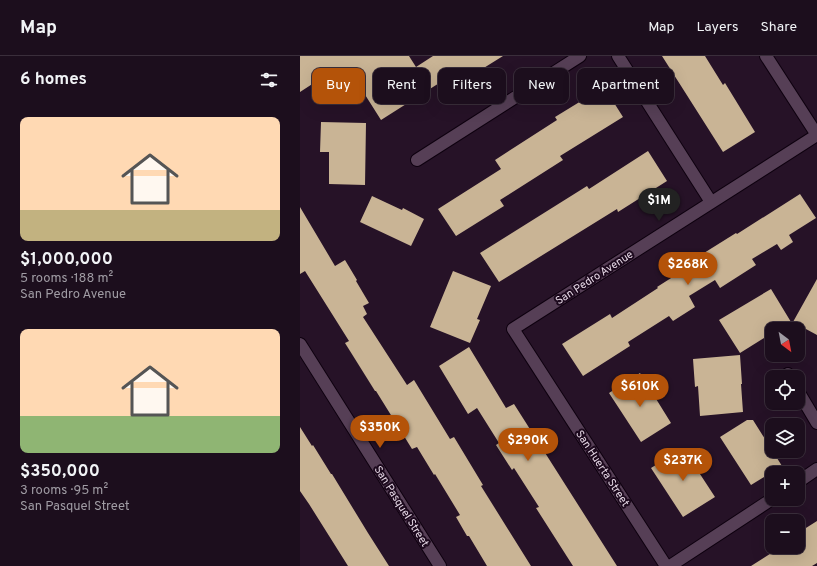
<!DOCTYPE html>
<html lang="en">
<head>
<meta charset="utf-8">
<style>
  :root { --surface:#1c0e1d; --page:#251726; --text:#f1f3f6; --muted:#a09ca4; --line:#3a2e3b; --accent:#b45309 }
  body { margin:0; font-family:Overpass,sans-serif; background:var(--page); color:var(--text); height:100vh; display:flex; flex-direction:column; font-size:15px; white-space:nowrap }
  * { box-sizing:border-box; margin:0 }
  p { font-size:13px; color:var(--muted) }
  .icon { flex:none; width:22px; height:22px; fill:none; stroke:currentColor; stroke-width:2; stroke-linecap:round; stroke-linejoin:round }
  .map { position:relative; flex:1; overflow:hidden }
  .side { display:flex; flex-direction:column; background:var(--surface); width:300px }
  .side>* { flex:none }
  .top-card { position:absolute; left:12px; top:12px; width:380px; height:36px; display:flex; gap:8px }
  .needle { width:26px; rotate:148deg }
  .fabs { position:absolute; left:465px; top:266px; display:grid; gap:8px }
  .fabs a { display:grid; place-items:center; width:40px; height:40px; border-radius:8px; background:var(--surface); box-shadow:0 4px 16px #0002,0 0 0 1px var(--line); font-size:20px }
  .price { position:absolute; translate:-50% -34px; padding:0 9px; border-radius:14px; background:var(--accent); color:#fff; font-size:13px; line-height:26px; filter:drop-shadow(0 1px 2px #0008) }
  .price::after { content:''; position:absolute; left:50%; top:24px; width:12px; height:9px; margin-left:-6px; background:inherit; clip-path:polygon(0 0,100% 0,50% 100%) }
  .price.selected { background:#222; color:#fff }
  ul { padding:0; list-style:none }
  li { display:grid; align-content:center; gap:8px; height:212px; padding:0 20px }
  li span { display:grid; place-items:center; height:124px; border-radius:8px; color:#555 }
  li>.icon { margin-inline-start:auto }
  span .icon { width:72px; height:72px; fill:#fffc; stroke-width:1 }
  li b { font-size:17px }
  h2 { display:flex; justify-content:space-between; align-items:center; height:48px; padding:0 20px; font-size:17px }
  .pill { padding:0 14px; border-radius:8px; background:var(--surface); box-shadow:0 4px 16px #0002,0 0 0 1px var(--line); font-size:14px; line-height:36px }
  .pill.selected { background:var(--accent); color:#fff }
  header { display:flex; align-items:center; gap:24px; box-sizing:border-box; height:56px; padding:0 20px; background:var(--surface); border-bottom:1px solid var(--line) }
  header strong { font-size:19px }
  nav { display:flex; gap:22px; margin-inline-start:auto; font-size:14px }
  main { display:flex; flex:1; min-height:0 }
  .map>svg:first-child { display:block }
</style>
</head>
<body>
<header>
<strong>Map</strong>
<nav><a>Map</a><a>Layers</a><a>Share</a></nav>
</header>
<main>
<section class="side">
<h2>6 homes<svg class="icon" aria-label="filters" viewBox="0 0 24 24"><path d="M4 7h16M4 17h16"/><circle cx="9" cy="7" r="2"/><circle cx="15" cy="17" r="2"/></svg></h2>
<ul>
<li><span style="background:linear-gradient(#ffd9b3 75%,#c2b280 0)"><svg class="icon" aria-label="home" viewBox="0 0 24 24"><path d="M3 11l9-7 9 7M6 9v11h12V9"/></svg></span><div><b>$1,000,000</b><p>5 rooms · 188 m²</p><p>San Pedro Avenue</p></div></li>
<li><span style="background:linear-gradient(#ffd9b3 70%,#8fb573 0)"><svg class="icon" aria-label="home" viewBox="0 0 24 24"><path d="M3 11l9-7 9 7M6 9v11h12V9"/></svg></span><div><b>$350,000</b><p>3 rooms · 95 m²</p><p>San Pasquel Street</p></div></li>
</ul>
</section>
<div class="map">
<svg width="517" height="510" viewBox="0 0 517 510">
  <rect width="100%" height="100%" fill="#261227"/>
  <path fill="#c9b495" d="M0,0H109L116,11L133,0H203L150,33L144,24L81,64L50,15L42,20L37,12L0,36Z
    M362,0H405L423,29L425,27L455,76L423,96Z
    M304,31L323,61L260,100L263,104L200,144L204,150L156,180L138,153L201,113L195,104L257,64L255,61Z
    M21,66L66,67L65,129L29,128V96H20Z
    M348,95L367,125L318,156L317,153L199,226L180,197L287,130L289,133Z
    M500,138L516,162L489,179L493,186L481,194L477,188L452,203L456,209L420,232L415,224L389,240L395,251L373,265L369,260L328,286L330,290L283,320L262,288L310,258L312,262L358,232L357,231L390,210L388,207L436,177L437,178Z
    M72,140L102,154L103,152L124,163L111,190L60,166Z
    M0,151L35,210L45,204L57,224L56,225L69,247L63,250L67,258L63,261L107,329L114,324L150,383L154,381L183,429L181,430L231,510H187L169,480H167L156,461L160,459L135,418L134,419L117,391L112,393L76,335H75L45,287L49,285L5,215L0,218Z
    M153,215L191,230L177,263L180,264L170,287L130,271Z
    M517,223V279L493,266Z
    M471,233L491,266L479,273H472V277L440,297L419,264Z
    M169,291L206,352L214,348L317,510H273L236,452L239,451L214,412L212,414L196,389L199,387L177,352L168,358L139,310Z
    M440,299L442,328H441L443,356L400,360L398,330L395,331L393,303Z
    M340,317L371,367L341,386L309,337Z
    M447,364H453L482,410L451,429L420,381Z
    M0,371L12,390L13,389L31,418H32L68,477L89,510H48L9,448L0,435Z
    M383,392L415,441L383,461L351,412Z
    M517,465V507L512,510H451L473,496L470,491H498V477Z"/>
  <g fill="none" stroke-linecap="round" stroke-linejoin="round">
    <defs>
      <path id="minor" d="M318,0L411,146
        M466,0L517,79
        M117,104L280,0
        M0,288L140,510
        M488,318L489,321
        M498,335L517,367
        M498,426L517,413
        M366,510L213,273L517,79
        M370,510L472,443"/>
    </defs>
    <use href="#minor" stroke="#0e010f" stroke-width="14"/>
    <use href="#minor" stroke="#563f56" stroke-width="12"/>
  </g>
  <g text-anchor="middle" stroke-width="4" stroke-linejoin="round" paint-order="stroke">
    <g font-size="11" fill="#e7d9e7" stroke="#1c091d">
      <text transform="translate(294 221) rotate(-33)" y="4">San Pedro Avenue</text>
      <text transform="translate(303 412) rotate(57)" y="4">San Huerta Street</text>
      <text transform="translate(102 450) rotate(58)" y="4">San Pasquel Street</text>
    </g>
  </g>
</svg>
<div class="fabs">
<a><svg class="needle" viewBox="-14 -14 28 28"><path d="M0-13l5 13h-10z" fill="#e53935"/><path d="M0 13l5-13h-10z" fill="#a09ca4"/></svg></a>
<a><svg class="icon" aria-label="locate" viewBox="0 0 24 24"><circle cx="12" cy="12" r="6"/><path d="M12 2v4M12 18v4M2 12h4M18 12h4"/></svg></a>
<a><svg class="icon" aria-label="layers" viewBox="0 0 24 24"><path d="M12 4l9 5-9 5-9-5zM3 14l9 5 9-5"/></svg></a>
<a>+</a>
<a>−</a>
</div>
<b class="price selected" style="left:359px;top:166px">$1M</b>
<b class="price" style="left:388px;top:230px">$268K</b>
<b class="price" style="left:340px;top:352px">$610K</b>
<b class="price" style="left:80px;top:393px">$350K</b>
<b class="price" style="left:228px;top:406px">$290K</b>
<b class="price" style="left:383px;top:426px">$237K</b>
<div class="top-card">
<a class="pill selected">Buy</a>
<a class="pill">Rent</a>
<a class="pill">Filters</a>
<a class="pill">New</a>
<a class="pill">Apartment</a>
</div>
</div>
</main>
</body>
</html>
